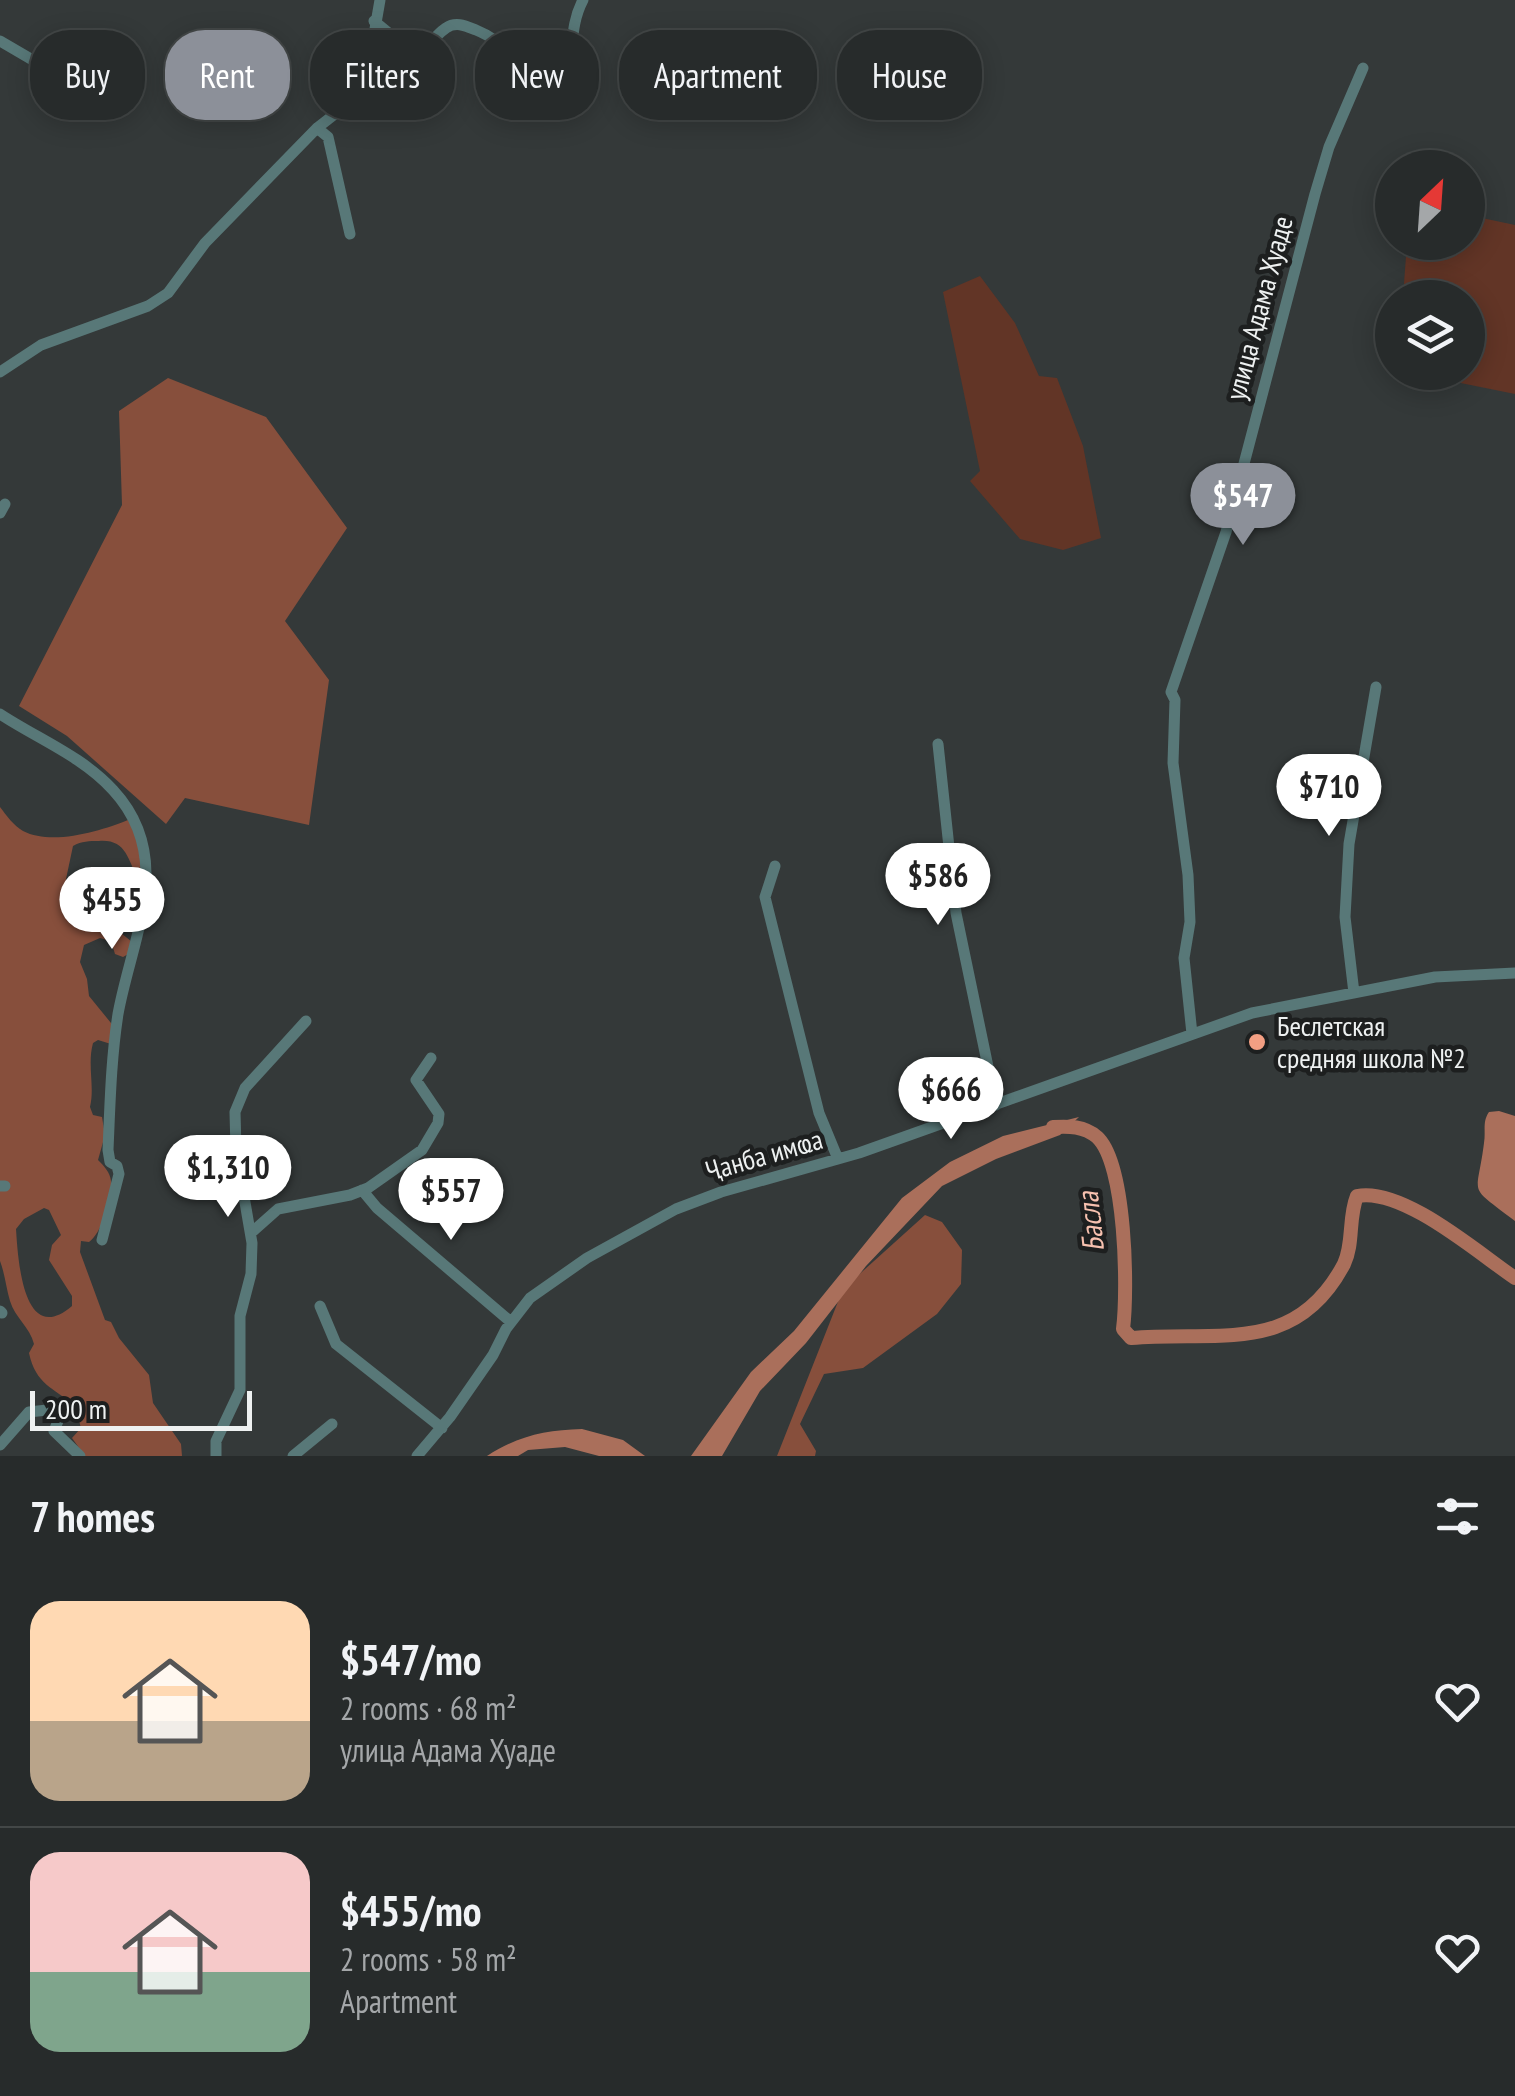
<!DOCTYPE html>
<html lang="en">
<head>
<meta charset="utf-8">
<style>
  :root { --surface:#272b2b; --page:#333737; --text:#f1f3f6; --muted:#a4a7a9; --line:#434747; --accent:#8c9099 }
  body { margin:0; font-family:"PT Sans Narrow",sans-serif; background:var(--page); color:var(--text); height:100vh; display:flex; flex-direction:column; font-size:38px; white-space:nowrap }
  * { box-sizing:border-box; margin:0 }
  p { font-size:32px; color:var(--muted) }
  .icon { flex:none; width:55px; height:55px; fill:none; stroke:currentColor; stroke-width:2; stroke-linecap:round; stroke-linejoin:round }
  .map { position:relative; height:1456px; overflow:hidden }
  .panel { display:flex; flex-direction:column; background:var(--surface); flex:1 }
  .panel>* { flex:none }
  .top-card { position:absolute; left:30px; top:30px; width:1000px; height:90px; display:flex; gap:20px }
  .needle { width:65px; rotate:25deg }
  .tools { position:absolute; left:1375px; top:150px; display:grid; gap:20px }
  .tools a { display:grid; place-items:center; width:110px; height:110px; border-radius:50%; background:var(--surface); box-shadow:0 5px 25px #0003,0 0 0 2px var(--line); font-size:50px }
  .scale { position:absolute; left:30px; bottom:25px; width:222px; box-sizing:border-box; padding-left:10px; border:5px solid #eef1f1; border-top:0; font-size:28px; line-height:35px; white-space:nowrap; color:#eef1f1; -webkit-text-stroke:8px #1d1f1f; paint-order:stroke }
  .price { position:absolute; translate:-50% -85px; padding:0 22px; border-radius:35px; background:#fff; color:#222; font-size:32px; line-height:65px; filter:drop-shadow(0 2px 5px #0008) }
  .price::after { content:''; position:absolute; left:50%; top:60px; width:30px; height:22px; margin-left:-15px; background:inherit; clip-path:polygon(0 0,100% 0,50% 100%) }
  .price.selected { background:var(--accent); color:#fff }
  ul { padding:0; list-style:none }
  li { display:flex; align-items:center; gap:30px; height:250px; padding:0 30px }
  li+li { border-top:2px solid var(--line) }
  li span { display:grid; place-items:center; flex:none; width:280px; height:200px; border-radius:30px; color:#555 }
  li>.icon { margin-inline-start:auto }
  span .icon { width:120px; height:120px; fill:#fffc; stroke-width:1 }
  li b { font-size:42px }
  h2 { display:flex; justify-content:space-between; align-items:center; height:120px; padding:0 30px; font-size:42px }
  .pill { padding:0 35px; border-radius:40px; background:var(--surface); box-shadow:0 5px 25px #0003,0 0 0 2px var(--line); font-size:35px; line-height:90px }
  .pill.selected { background:var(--accent); color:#fff }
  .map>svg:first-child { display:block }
</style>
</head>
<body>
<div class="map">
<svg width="1515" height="1456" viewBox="0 0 1515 1456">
  <rect width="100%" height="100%" fill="#343939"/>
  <path fill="#623526" d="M1468,215L1515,225V394L1426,376L1422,373L1468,372V298L1403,297L1407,243L1468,242Z
    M980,276L1015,323L1039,376L1057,378L1083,446L1101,538L1063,550L1020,539L970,481L980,471L943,292Z"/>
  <path fill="#874f3c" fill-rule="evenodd" d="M168,378L266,417L347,528L285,621L329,680L309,825L185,798L166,824L67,736L19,706L122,505L119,411Z
    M0,807C6,815 14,826 23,831C52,846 101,831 128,820L140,838L142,881L138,880C128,859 126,839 99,841C89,841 82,841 73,846L66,879L64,916L96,924L113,922L121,933L132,942L130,953L123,957L115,954L111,941L100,938L84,945L80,962L87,979L89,996L111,1023V1044L98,1040L93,1043C87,1065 95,1086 90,1107L93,1115L102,1117L105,1135L98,1160C104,1166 110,1172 111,1181C114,1197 102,1232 89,1242L81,1241L80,1252L105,1320L111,1322L119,1338L149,1375L153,1403L181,1444L182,1456H85L72,1438L81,1428L75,1406C53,1387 36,1385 29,1353L34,1344C30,1327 15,1318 10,1301C6,1288 5,1274 0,1261ZM44,1208L49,1210L61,1235L52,1245L49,1260L72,1296V1306C23,1348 18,1259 16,1229L24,1219Z
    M925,1215L942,1222L962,1250L961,1284L937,1314L863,1368L824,1374L800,1424L816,1451L815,1456H777L843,1289Z"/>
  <path fill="#aa6f5b" d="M1499,1111L1515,1116V1221C1466,1183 1477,1199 1484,1143C1486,1131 1482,1122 1489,1112Z
    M1079,1117L1060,1135L996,1159L942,1186L866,1266L806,1343L760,1391L722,1456H691L751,1372L794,1331L902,1198L950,1162L1003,1136Z
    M582,1429L623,1440L645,1456H599L565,1447L528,1450L518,1456H487C517,1436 546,1430 582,1429Z"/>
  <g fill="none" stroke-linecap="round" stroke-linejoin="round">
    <path stroke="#aa6f5b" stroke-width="14" d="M1053,1127C1069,1126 1084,1126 1097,1137C1126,1163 1128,1290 1123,1329L1131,1338C1217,1330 1295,1357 1344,1264C1354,1243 1348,1218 1357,1196C1403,1187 1478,1253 1515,1278"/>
    <path stroke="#587878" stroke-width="11" d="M374,21L419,58C427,48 435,35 446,28C456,21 466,26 476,30C515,46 517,70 525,107L537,111C587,80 561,42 583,0
      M0,41L60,76L99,109
      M317,128L328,137L350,234
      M0,372L41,345L148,306L168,293L205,243L317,128L335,114L371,52L380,0
      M0,513L5,504
      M0,714C38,739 82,756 113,790C176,858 132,937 118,1014C111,1059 110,1105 108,1150L110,1162L117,1166L119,1174L102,1240
      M938,744L956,913L996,1105
      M775,866L765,897L819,1113L838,1159
      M1354,993L1345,917L1349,844L1376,687
      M1192,1034L1184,958L1190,922L1188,875L1173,763L1175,700L1171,692L1226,532L1315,194L1329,147L1363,68
      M0,1186H5
      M362,1190L377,1208L511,1322
      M251,1233L278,1209L350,1195L368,1188L422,1150L438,1123L439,1114L416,1080L431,1058
      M320,1306L336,1344L442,1428
      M0,1311L2,1313
      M0,1445L29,1412L47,1410L58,1421L54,1431L80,1456
      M216,1456V1441L240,1390V1316L251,1274L252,1243L236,1150L235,1112L245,1088L306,1021
      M293,1456L332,1424
      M417,1456L450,1417L493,1355L506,1329L530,1298L587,1258L676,1209L721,1192L859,1153L1252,1013L1435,977L1515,973"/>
  </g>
  <circle fill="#f39f83" stroke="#1d1f1f" stroke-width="4" cx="1257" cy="1042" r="10"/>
  <g text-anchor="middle" stroke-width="9" stroke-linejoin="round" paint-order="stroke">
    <g font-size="28" fill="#eef1f1" stroke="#1d1f1f">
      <text transform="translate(1259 308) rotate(-75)" y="10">улица Адама Хуаде</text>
      <text transform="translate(764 1155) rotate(-16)" y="10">Ҷанба имҩа</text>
    </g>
    <g font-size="28" fill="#eef1f1" stroke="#1d1f1f" text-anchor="start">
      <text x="1277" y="1036">Беслетская<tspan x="1277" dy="32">средняя школа №2</tspan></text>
    </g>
    <g font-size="30" font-style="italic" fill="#f7c1af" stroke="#1d1f1f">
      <text transform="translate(1091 1222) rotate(-96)" y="10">Басла</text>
    </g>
  </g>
</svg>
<div class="tools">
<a><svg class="needle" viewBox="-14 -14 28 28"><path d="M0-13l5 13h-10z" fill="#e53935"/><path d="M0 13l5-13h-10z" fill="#a4a7a9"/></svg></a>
<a><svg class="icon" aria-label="layers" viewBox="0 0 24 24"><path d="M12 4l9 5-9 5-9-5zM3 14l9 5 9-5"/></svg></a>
</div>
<div class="scale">200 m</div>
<b class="price selected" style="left:1243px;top:548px">$547</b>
<b class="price" style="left:1329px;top:839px">$710</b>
<b class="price" style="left:938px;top:928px">$586</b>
<b class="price" style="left:112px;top:952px">$455</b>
<b class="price" style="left:951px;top:1142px">$666</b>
<b class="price" style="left:228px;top:1220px">$1,310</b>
<b class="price" style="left:451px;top:1243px">$557</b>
<div class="top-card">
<a class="pill">Buy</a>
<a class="pill selected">Rent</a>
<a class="pill">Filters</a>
<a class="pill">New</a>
<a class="pill">Apartment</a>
<a class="pill">House</a>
</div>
</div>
<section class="panel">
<h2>7 homes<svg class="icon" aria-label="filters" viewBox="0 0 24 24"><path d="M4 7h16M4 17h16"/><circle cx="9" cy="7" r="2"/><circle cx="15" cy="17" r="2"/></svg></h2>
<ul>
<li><span style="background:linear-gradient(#ffd9b3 60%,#b9a48a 0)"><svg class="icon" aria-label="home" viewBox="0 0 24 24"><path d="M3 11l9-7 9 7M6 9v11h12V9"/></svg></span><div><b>$547/mo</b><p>2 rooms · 68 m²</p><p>улица Адама Хуаде</p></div><svg class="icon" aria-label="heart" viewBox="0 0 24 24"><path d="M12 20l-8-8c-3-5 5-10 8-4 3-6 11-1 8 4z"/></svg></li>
<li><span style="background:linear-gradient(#f6c9c9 60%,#7fa58c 0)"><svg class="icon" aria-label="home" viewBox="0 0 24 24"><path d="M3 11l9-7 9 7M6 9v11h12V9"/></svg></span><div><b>$455/mo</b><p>2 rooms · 58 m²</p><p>Apartment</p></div><svg class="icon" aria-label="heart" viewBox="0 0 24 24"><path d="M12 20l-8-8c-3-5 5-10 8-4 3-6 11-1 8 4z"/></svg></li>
</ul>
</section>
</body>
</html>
